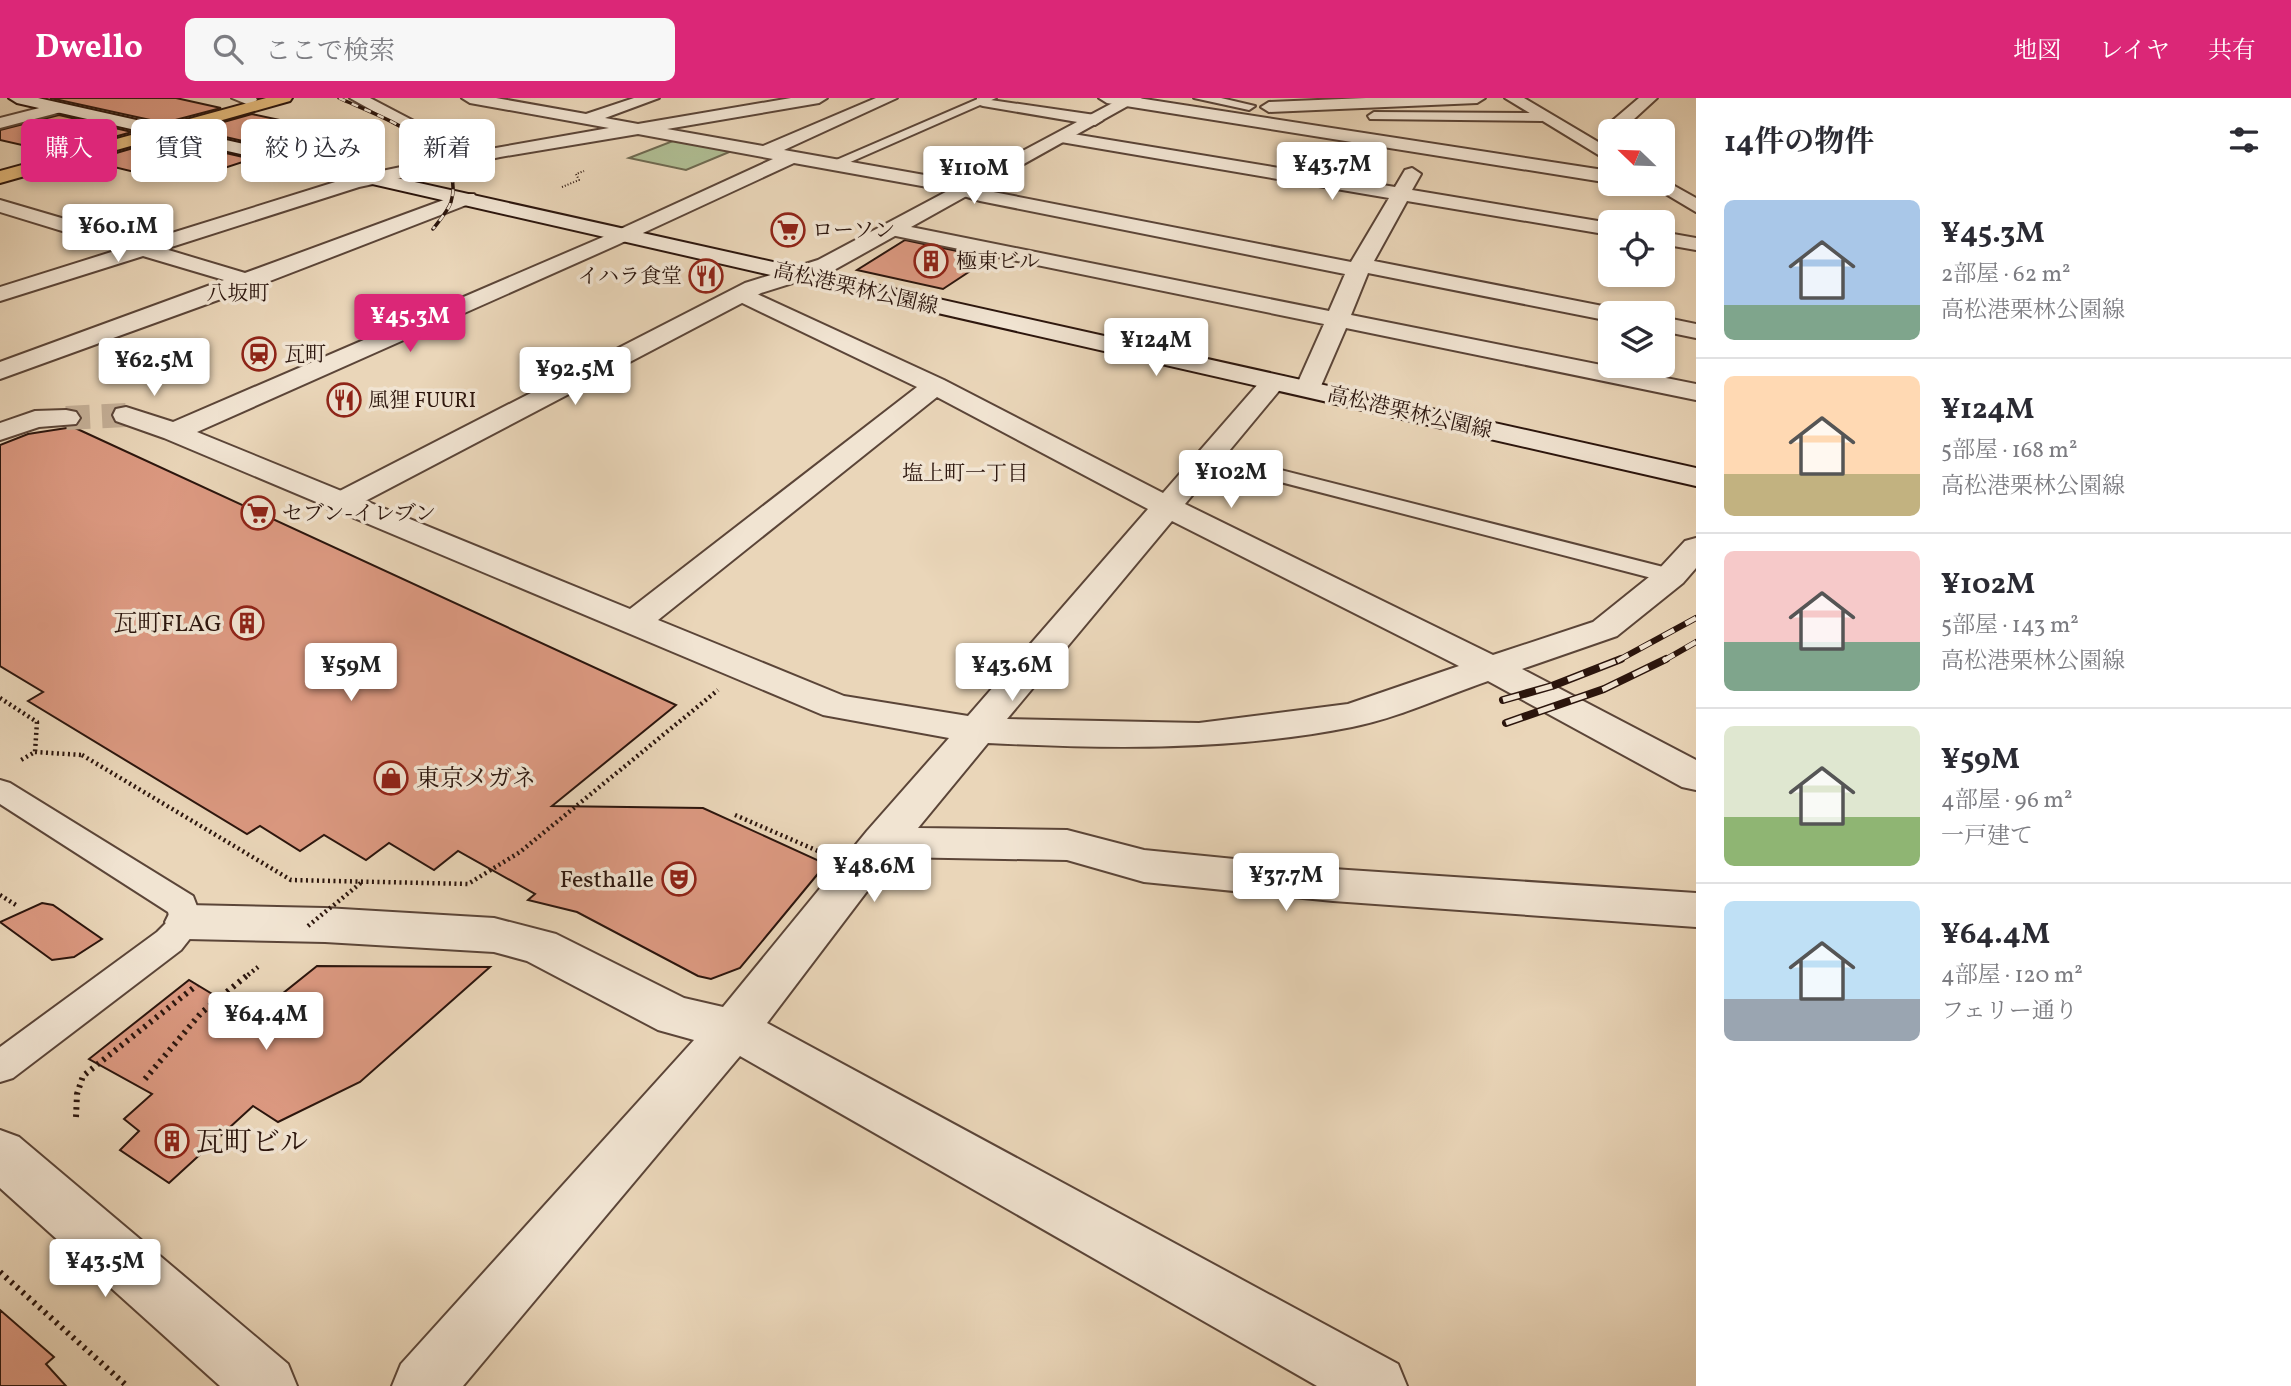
<!DOCTYPE html>
<html lang="ja">
<head>
<meta charset="utf-8">
<style>
  :root { --surface:#fff; --page:#f7f7f7; --text:#2b2b33; --muted:#7c7c81; --line:#e1e1e2; --accent:#db2777 }
  body { margin:0; font-family:Vollkorn,"Noto Serif JP",serif; background:var(--page); color:var(--text); height:100vh; display:flex; flex-direction:column; font-size:26px; white-space:nowrap }
  * { box-sizing:border-box; margin:0 }
  p { font-size:23px; color:var(--muted) }
  .icon { flex:none; width:38px; height:38px; fill:none; stroke:currentColor; stroke-width:2; stroke-linecap:round; stroke-linejoin:round }
  .map { position:relative; flex:1; overflow:hidden }
  .drawer { display:flex; flex-direction:column; background:var(--surface); width:595px }
  .drawer>* { flex:none }
  .banner { position:absolute; left:21px; top:21px; width:665px; height:63px; display:flex; gap:14px }
  .needle { width:46px; rotate:293deg }
  .tools { position:absolute; left:1598px; top:21px; display:grid; gap:14px }
  .tools a { display:grid; place-items:center; width:77px; height:77px; border-radius:10px; background:var(--surface); box-shadow:0 4px 10px #0003; font-size:35px }
  .price { position:absolute; translate:-50% -60px; padding:0 16px; border-radius:7px; background:#fff; color:#222; font-size:23px; line-height:46px; filter:drop-shadow(0 2px 4px #0008) }
  .price::after { content:''; position:absolute; left:50%; top:42px; width:21px; height:16px; margin-left:-10px; background:inherit; clip-path:polygon(0 0,100% 0,50% 100%) }
  .price.current { background:var(--accent); color:#fff }
  ul { padding:0; list-style:none }
  li { display:flex; align-items:center; gap:21px; height:175px; padding:0 28px }
  li+li { border-top:2px solid var(--line) }
  li span { display:grid; place-items:center; flex:none; width:196px; height:140px; border-radius:10px; color:#555 }
  li>.icon { margin-inline-start:auto }
  span .icon { width:84px; height:84px; fill:#fffc; stroke-width:1 }
  li b { font-size:30px }
  h2 { display:flex; justify-content:space-between; align-items:center; height:84px; padding:0 28px; font-size:30px }
  .tag { padding:0 24px; border-radius:10px; background:var(--surface); box-shadow:0 4px 10px #0003; font-size:24px; line-height:63px }
  .tag.current { background:var(--accent); color:#fff }
  header { display:flex; align-items:center; gap:42px; box-sizing:border-box; height:98px; padding:0 35px; background:var(--accent); color:#fff }
  header strong { font-size:33px }
  nav { display:flex; gap:38px; margin-inline-start:auto; font-size:24px }
  .search { width:490px; height:63px; background:var(--page); display:flex; align-items:center; gap:18px; box-sizing:border-box; padding:0 24px; border-radius:10px; color:var(--muted); font-size:26px }
  main { display:flex; flex:1; min-height:0 }
  .map>svg:first-child { display:block }
</style>
</head>
<body>
<header>
<strong>Dwello</strong>
<div class="search"><svg class="icon" aria-label="search" viewBox="0 0 24 24"><circle cx="10" cy="10" r="6"/><path d="M15 15l6 6"/></svg>ここで検索</div>
<nav><a>地図</a><a>レイヤ</a><a>共有</a></nav>
</header>
<main>
<div class="map">
<svg width="1696" height="1288" viewBox="0 0 1696 1288">
  <rect width="100%" height="100%" fill="#ead6b9"/>
  <filter id="stains"><feTurbulence type="fractalNoise" baseFrequency=".00286" numOctaves="4"/><feColorMatrix values="0 0 0 0 .2 0 0 0 0 .09 0 0 0 0 .02 0 0 0 .5 -.17"/></filter>
  <radialGradient id="worn" r=".72"><stop offset=".6" stop-color="#630" stop-opacity="0"/><stop offset="1" stop-color="#630" stop-opacity=".3"/></radialGradient>
  <path fill="#b0bf95" stroke="#6e6a51" stroke-width="2" d="M678,41L734,52L686,72L629,60Z"/>
  <path fill="#dc9981" stroke="#2b150d" stroke-width="2" d="M50,0H176L221,10L164,25Z
    M252,16L336,34L282,52L195,32Z
    M59,17L132,34L57,55L0,42V32Z
    M164,41L252,61L206,76L177,70L151,78L89,63Z
    M905,142L990,160L943,191L857,172Z
    M73,329L676,607L552,708L703,710L826,766L740,870L711,881L698,878L577,814L528,802L535,796L458,753L434,772L389,745L366,762L324,737L300,753L260,728L247,736L28,603L43,594L0,568V347L28,336Z
    M42,805L53,807L102,841L74,859L52,862L0,824Z
    M317,868L490,869L360,984L278,1024L253,1008L169,1085L120,1052L139,1033L124,1021L152,996L89,961L189,882L252,920Z
    M0,1212L54,1259L46,1266L66,1288H0Z"/>
  <g fill="none" stroke-linecap="round" stroke-linejoin="round">
    <path stroke="#c4af97" stroke-width="24" stroke-dasharray="24 12" stroke-linecap="butt" d="M66,320L126,317"/>
    <defs>
      <path id="service" d="M980,0H996L839,69L827,66Z
        M1194,0H1221L1255,8L1249,12Z
        M1374,14L1542,15L1548,19L1542,23L1370,21L1368,18Z
        M1210,354L1679,473L1683,478L1679,483L1671,485L1203,364L1200,360L1203,356Z
        M0,682L10,685L193,798L203,824L181,852L13,980L0,984V949L157,834L170,821L168,814L0,706Z"/>
      <path id="minor" d="M232,0H256L257,2L249,7Z
        M350,0H370L473,54L609,30L470,5L462,0H496L586,16L634,0H659L605,20L638,26L791,0H827L819,5L667,31L763,48L876,0H897L784,52L947,81L983,92L1351,164L1389,100L1061,44L1052,39L1061,34L1395,89L1405,72L1412,70L1421,76L1412,92L1610,125V137L1407,103L1374,163L1618,211L1621,215H1610V223L1368,175L1351,217L1696,286V302L1346,230L1317,297H1299L1295,291L1324,226L891,137L881,131L891,125L1329,213L1345,176L980,103L944,92L794,65L617,147L197,334L630,511L917,289L734,201L731,196L742,189L944,282L1163,395L1265,278H1283L1287,283L1283,288L1185,406L1493,557L1593,524L1659,471L1685,443L1696,440V470L1683,485L1617,538L1522,571L1696,662V692L1682,689L1488,583C1444,598 1398,620 1352,629C1232,653 1110,651 988,645L918,730L1067,732L1144,752L1333,771L1696,795V829L1333,803L1144,784L1067,762L893,759L767,925L1398,1266L1407,1288H1317L740,958L463,1288H392L401,1266L694,942L658,932L527,863L494,854L325,844L187,841L171,836L165,824L171,812L187,807L325,810L494,820L556,836L684,900L723,909L867,733L949,640L823,617L164,340L116,323L113,317L116,311L126,309L173,324L603,139L773,61L638,36L500,59L359,89L165,151L245,175L460,96H474L477,100L474,104L257,188L0,281V264L224,182L143,158L0,203V189L121,151L0,114V102L143,144L348,80L454,58ZM937,299L1148,411L968,618L844,598L658,522ZM1172,423L1459,568L1348,606L1199,625L1007,621Z
        M977,0L1095,17L1103,22L1095,27L983,8L977,6Z
        M1099,0H1138L1610,73V85L1107,5Z
        M1366,0H1485L1477,5L1269,14L1261,9L1269,4Z
        M1505,0H1524L1610,51V64Z
        M1639,0H1657L1621,33L1605,37L1603,33L1605,29Z
        M59,5L65,7V13L0,30V20Z
        M1662,81L1696,100V114L1649,86H1662Z
        M1662,134L1696,140V152L1662,146Z
        M1662,219L1696,226V240L1662,233Z
        M66,312L76,314L80,320L76,326L39,329L0,342V325L35,313Z"/>
      <path id="tertiary" d="M1122,0H1142L834,172L761,195L350,411L339,414L328,411L324,405L328,399L745,185L818,162Z
        M0,1032L19,1039L288,1266L297,1288H220L0,1090Z"/>
      <path id="secondary" d="M9,0H38L1696,370V388L17,5Z"/>
      <path id="trunk" d="M266,0H292L290,3L0,85V73Z"/>
    </defs>
    <use href="#service" stroke="#5b4538" stroke-width="4"/>
    <use href="#minor" stroke="#5b4538" stroke-width="4"/>
    <use href="#tertiary" stroke="#5b4538" stroke-width="4"/>
    <use href="#secondary" stroke="#2b150d" stroke-width="4"/>
    <use href="#trunk" stroke="#2b150d" stroke-width="4"/>
    <path stroke="#2b150d" stroke-width="2" stroke-dasharray="1 2" stroke-linecap="butt" d="M562,89L579,82L576,76L584,73"/>
    <path stroke="#2b150d" stroke-width="4.5" stroke-dasharray="2 3.5" stroke-linecap="butt" d="M0,600L37,624L35,654L21,662
      M35,654L82,657
      M735,717L818,753
      M0,797L16,807
      M248,877L258,869"/>
    <path stroke="#2b150d" stroke-width="6" stroke-dasharray="2.5 5" stroke-linecap="butt" d="M145,981L201,915L250,875
      M76,1019L77,996L83,978L197,887
      M0,1174L127,1288"/>
    <use href="#service" fill="#f1e4d2" fill-rule="evenodd"/>
    <use href="#minor" fill="#f1e4d2" fill-rule="evenodd"/>
    <use href="#tertiary" fill="#f1e4d2" fill-rule="evenodd"/>
    <use href="#secondary" fill="#f1e4d2" fill-rule="evenodd"/>
    <use href="#trunk" fill="#e5bb7c" fill-rule="evenodd"/>
    <defs>
      <path id="rail-far2" d="M339,0C378,18 468,48 451,104C448,113 439,123 433,131"/>
      <path id="rail-far1" d="M1617,563L1696,520
        M1663,563L1696,544"/>
      <path id="rail" d="M1503,602L1552,588L1621,561
        M1506,625L1604,591L1666,561"/>
    </defs>
    <use href="#rail-far2" stroke="#2b150d" stroke-width="3.5"/>
    <use href="#rail-far1" stroke="#2b150d" stroke-width="6"/>
    <use href="#rail" stroke="#2b150d" stroke-width="8"/>
    <use href="#rail-far2" stroke="#f1e4d2" stroke-width="2.5" stroke-dasharray="7" stroke-linecap="butt"/>
    <use href="#rail-far1" stroke="#f1e4d2" stroke-width="4.5" stroke-dasharray="13" stroke-linecap="butt"/>
    <use href="#rail" stroke="#f1e4d2" stroke-width="5" stroke-dasharray="17" stroke-linecap="butt"/>
    <path stroke="#2b150d" stroke-width="4.5" stroke-dasharray="2 3.5" stroke-linecap="butt" d="M82,657L291,782L468,786L520,754L718,592
      M308,828L362,784"/>
  </g>
  <defs>
    <symbol id="supermarket-ring" viewBox="-11 -11 22 22"><circle r="9.5" fill="#f1e4d2" stroke="#8f2418" stroke-width="1.5"/><path d="M-6-5.5h2.5l.6 2H6L4.5 2H-2.5L-4.4-4H-6ZM-1.5 3.2a1.3 1.3 0 1 0 .1 0ZM3 3.2a1.3 1.3 0 1 0 .1 0Z" fill="#8f2418"/></symbol>
    <symbol id="building-ring" viewBox="-11 -11 22 22"><circle r="9.5" fill="#f1e4d2" stroke="#8f2418" stroke-width="1.5"/><path d="M-4-6H4V6H1V3H-1V6H-4ZM-2.5-4.3h1.7v1.8h-1.7ZM.8-4.3h1.7v1.8H.8ZM-2.5-1h1.7V.8h-1.7ZM.8-1h1.7V.8H.8Z" fill="#8f2418"/></symbol>
    <symbol id="restaurant-ring" viewBox="-11 -11 22 22"><circle r="9.5" fill="#f1e4d2" stroke="#8f2418" stroke-width="1.5"/><path d="M-5-6h1v4h1v-4h1v4h1v-4h1v5L-1.5 .5V6h-2V.5L-5-1ZM5-6V6H3V1.5H1.5Q1.5-4 5-6Z" fill="#8f2418"/></symbol>
    <symbol id="station-ring" viewBox="-11 -11 22 22"><circle r="9.5" fill="#f1e4d2" stroke="#8f2418" stroke-width="1.5"/><path d="M-3-6H3Q5-6 5-4V2Q5 4 3 4L4.5 6H3L1.5 4h-3L-3 6H-4.5L-3 4Q-5 4-5 2V-4Q-5-6-3-6ZM-3.5-4v3h7v-3ZM-3.5 1v1.5H-2V1ZM2 1v1.5H3.5V1Z" fill="#8f2418"/></symbol>
    <symbol id="shop-ring" viewBox="-11 -11 22 22"><circle r="9.5" fill="#f1e4d2" stroke="#8f2418" stroke-width="1.5"/><path d="M-5-2.5h2.3a2.7 3.5 0 0 1 5.4 0H5L5.5 6h-11ZM-1.5-2.5h3a1.5 2.3 0 0 0-3 0Z" fill="#8f2418"/></symbol>
    <symbol id="theatre-ring" viewBox="-11 -11 22 22"><circle r="9.5" fill="#f1e4d2" stroke="#8f2418" stroke-width="1.5"/><path d="M-5-5.5Q0-4 5-5.5V0Q5 5 0 6Q-5 5-5 0ZM-3.3-2.5H-1v1.5H-3.3ZM1-2.5H3.3v1.5H1ZM-2.8 1Q0 5.5 2.8 1Z" fill="#8f2418"/></symbol>
  </defs>
  <g fill-rule="evenodd">
    <use href="#supermarket-ring" x="769" y="113" width="38" height="38"/>
    <use href="#building-ring" x="912" y="144" width="38" height="38"/>
    <use href="#restaurant-ring" x="687" y="159" width="38" height="38"/>
    <use href="#station-ring" x="240" y="237" width="38" height="38"/>
    <use href="#restaurant-ring" x="325" y="283" width="38" height="38"/>
    <use href="#supermarket-ring" x="239" y="396" width="38" height="38"/>
    <use href="#building-ring" x="228" y="506" width="38" height="38"/>
    <use href="#shop-ring" x="372" y="661" width="38" height="38"/>
    <use href="#theatre-ring" x="660" y="762" width="38" height="38"/>
    <use href="#building-ring" x="153" y="1024" width="38" height="38"/>
  </g>
  <g text-anchor="middle" stroke-width="7" stroke-linejoin="round" paint-order="stroke">
    <g font-size="21" fill="#2b150d" stroke="#f1e4d2" text-anchor="start">
      <text x="812" y="139">ローソン</text>
      <text x="956" y="170">極東ビル</text>
      <text x="682" y="185" text-anchor="end">イハラ食堂</text>
      <text x="284" y="263">瓦町</text>
      <text x="368" y="309">風狸 FUURI</text>
      <text x="282" y="422">セブン-イレブン</text>
    </g>
    <g font-size="21" fill="#2b150d" stroke="#f1e4d2">
      <text transform="translate(856 190) rotate(13)" y="7">高松港栗林公園線</text>
      <text transform="translate(1410 314) rotate(13)" y="7">高松港栗林公園線</text>
    </g>
    <g font-size="21" fill="#2b150d" stroke="#f1e4d2">
      <text x="238" y="202">八坂町</text>
      <text x="965" y="382">塩上町一丁目</text>
    </g>
    <g font-size="24" fill="#2b150d" stroke="#f1e4d2" text-anchor="end">
      <text x="222" y="533">瓦町FLAG</text>
      <text x="416" y="688" text-anchor="start">東京メガネ</text>
      <text x="654" y="789">Festhalle</text>
    </g>
    <g font-size="28" fill="#2b150d" stroke="#f1e4d2" text-anchor="start">
      <text x="196" y="1053">瓦町ビル</text>
    </g>
  </g>
  <rect width="100%" height="100%" filter="url(#stains)"/>
  <rect width="100%" height="100%" fill="url(#worn)"/>
</svg>
<div class="tools">
<a><svg class="needle" viewBox="-14 -14 28 28"><path d="M0-13l5 13h-10z" fill="#e53935"/><path d="M0 13l5-13h-10z" fill="#7c7c81"/></svg></a>
<a><svg class="icon" aria-label="locate" viewBox="0 0 24 24"><circle cx="12" cy="12" r="6"/><path d="M12 2v4M12 18v4M2 12h4M18 12h4"/></svg></a>
<a><svg class="icon" aria-label="layers" viewBox="0 0 24 24"><path d="M12 4l9 5-9 5-9-5zM3 14l9 5 9-5"/></svg></a>
</div>
<b class="price" style="left:1332px;top:104px">¥43.7M</b>
<b class="price" style="left:974px;top:108px">¥110M</b>
<b class="price" style="left:118px;top:166px">¥60.1M</b>
<b class="price current" style="left:410px;top:256px">¥45.3M</b>
<b class="price" style="left:1156px;top:280px">¥124M</b>
<b class="price" style="left:154px;top:300px">¥62.5M</b>
<b class="price" style="left:575px;top:309px">¥92.5M</b>
<b class="price" style="left:1231px;top:412px">¥102M</b>
<b class="price" style="left:351px;top:605px">¥59M</b>
<b class="price" style="left:1012px;top:605px">¥43.6M</b>
<b class="price" style="left:874px;top:806px">¥48.6M</b>
<b class="price" style="left:1286px;top:815px">¥37.7M</b>
<b class="price" style="left:266px;top:954px">¥64.4M</b>
<b class="price" style="left:105px;top:1201px">¥43.5M</b>
<div class="banner">
<a class="tag current">購入</a>
<a class="tag">賃貸</a>
<a class="tag">絞り込み</a>
<a class="tag">新着</a>
</div>
</div>
<section class="drawer">
<h2>14件の物件<svg class="icon" aria-label="filters" viewBox="0 0 24 24"><path d="M4 7h16M4 17h16"/><circle cx="9" cy="7" r="2"/><circle cx="15" cy="17" r="2"/></svg></h2>
<ul>
<li><span style="background:linear-gradient(#a9c7e8 75%,#7fa58c 0)"><svg class="icon" aria-label="home" viewBox="0 0 24 24"><path d="M3 11l9-7 9 7M6 9v11h12V9"/></svg></span><div><b>¥45.3M</b><p>2部屋 · 62 m²</p><p>高松港栗林公園線</p></div></li>
<li><span style="background:linear-gradient(#ffd9b3 70%,#c2b280 0)"><svg class="icon" aria-label="home" viewBox="0 0 24 24"><path d="M3 11l9-7 9 7M6 9v11h12V9"/></svg></span><div><b>¥124M</b><p>5部屋 · 168 m²</p><p>高松港栗林公園線</p></div></li>
<li><span style="background:linear-gradient(#f6c9c9 65%,#7fa58c 0)"><svg class="icon" aria-label="home" viewBox="0 0 24 24"><path d="M3 11l9-7 9 7M6 9v11h12V9"/></svg></span><div><b>¥102M</b><p>5部屋 · 143 m²</p><p>高松港栗林公園線</p></div></li>
<li><span style="background:linear-gradient(#dfe7d0 65%,#8fb573 0)"><svg class="icon" aria-label="home" viewBox="0 0 24 24"><path d="M3 11l9-7 9 7M6 9v11h12V9"/></svg></span><div><b>¥59M</b><p>4部屋 · 96 m²</p><p>一戸建て</p></div></li>
<li><span style="background:linear-gradient(#bfe0f5 70%,#9aa5b1 0)"><svg class="icon" aria-label="home" viewBox="0 0 24 24"><path d="M3 11l9-7 9 7M6 9v11h12V9"/></svg></span><div><b>¥64.4M</b><p>4部屋 · 120 m²</p><p>フェリー通り</p></div></li>
</ul>
</section>
</main>
</body>
</html>
